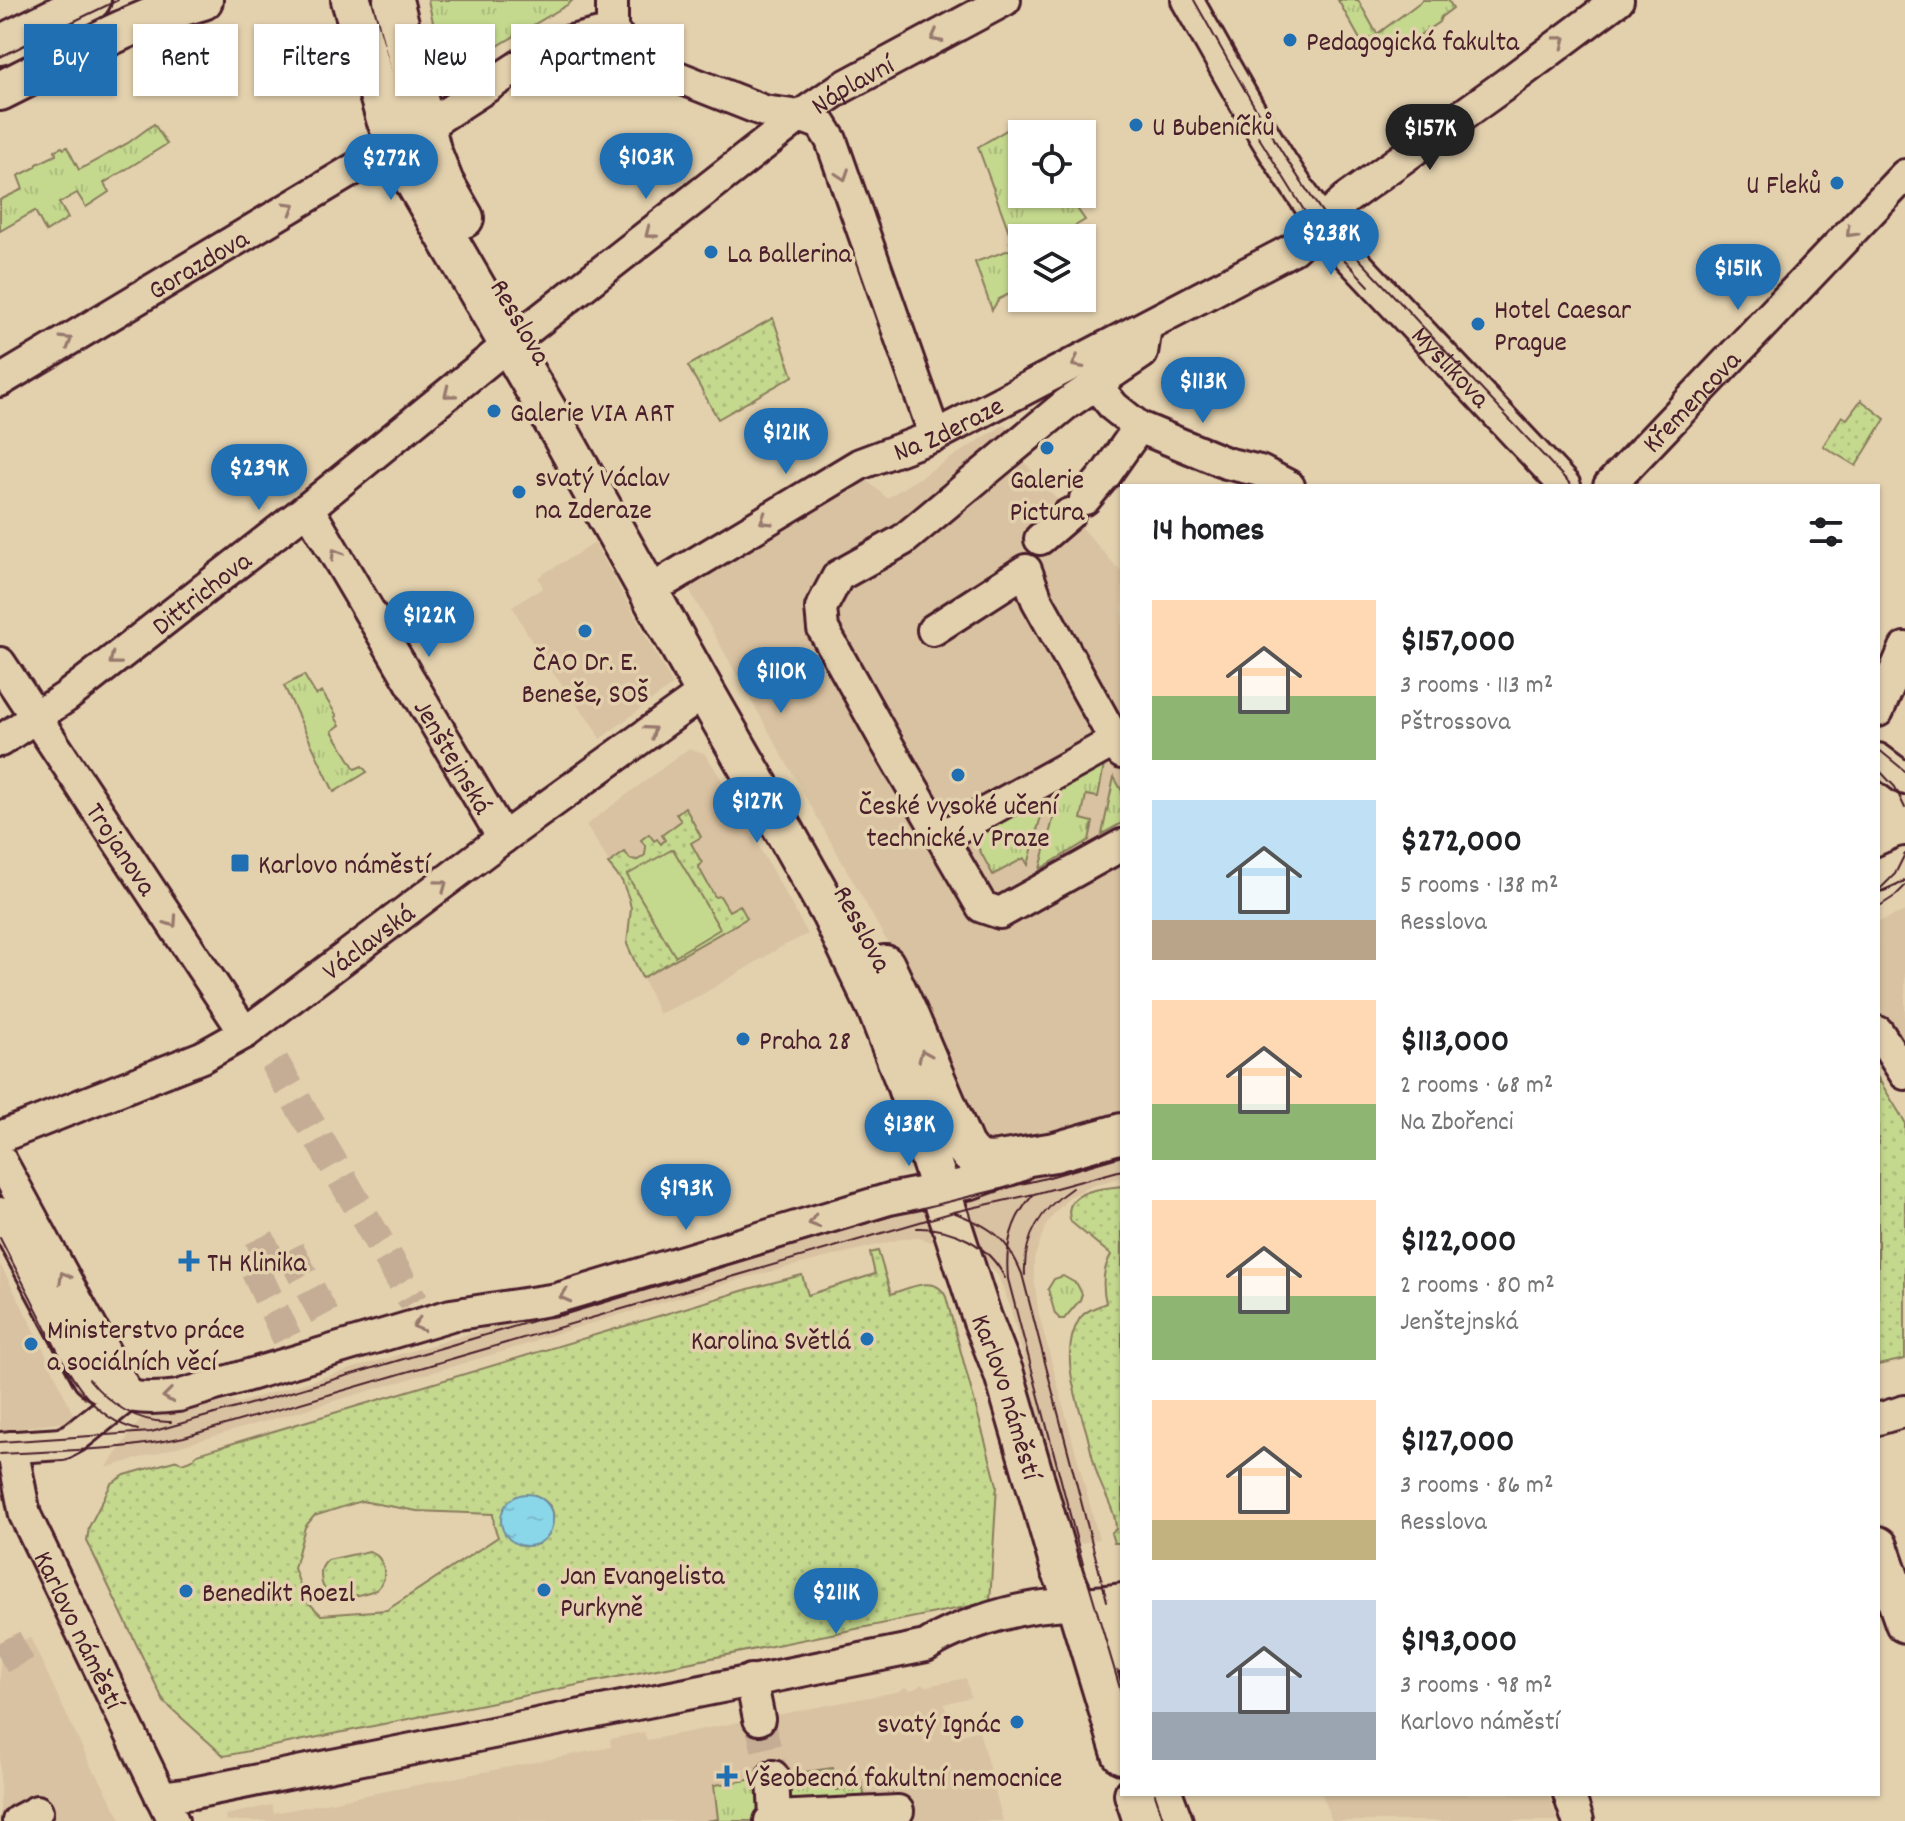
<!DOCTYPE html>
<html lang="en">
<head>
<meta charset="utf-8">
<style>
  :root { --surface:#fff; --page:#f6f6f6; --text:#202124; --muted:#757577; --accent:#1f6fb2 }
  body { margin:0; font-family:Dekko,sans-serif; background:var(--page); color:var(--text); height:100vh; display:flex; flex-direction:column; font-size:30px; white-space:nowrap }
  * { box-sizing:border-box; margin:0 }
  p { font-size:26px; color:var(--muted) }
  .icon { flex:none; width:44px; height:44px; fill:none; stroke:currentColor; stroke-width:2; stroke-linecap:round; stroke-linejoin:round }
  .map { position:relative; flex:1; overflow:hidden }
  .panel { position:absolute; left:1120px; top:484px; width:760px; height:1312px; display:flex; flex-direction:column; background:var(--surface); border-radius:0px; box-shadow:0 2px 6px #0004 }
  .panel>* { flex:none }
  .top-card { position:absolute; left:24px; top:24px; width:760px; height:72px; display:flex; gap:16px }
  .fabs { position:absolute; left:1008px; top:120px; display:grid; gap:16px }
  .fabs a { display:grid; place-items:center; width:88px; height:88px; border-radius:0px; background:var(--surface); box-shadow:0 2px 6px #0004; font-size:40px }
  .price { position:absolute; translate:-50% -68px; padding:0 18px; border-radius:28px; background:var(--accent); color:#fff; font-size:26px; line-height:52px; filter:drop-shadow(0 2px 4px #0008) }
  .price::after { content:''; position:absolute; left:50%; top:48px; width:24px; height:18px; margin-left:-12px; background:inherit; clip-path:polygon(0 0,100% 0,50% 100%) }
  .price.current { background:#222; color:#fff }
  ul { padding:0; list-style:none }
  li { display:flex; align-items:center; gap:24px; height:200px; padding:0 32px }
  li span { display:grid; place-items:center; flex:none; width:224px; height:160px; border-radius:0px; color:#555 }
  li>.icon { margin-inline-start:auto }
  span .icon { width:96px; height:96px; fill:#fffc; stroke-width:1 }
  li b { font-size:34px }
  h2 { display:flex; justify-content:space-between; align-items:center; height:96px; padding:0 32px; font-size:34px }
  .chip { padding:0 28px; border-radius:0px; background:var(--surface); box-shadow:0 2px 6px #0004; font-size:28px; line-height:72px }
  .chip.current { background:var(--accent); color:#fff }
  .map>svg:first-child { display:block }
</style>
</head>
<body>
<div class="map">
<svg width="1905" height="1821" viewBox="0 0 1905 1821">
  <defs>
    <pattern id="grass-tufts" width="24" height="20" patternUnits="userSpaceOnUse" patternTransform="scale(2)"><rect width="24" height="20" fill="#c5d98e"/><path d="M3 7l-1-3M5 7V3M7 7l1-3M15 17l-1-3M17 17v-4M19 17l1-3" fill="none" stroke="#abba7b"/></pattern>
    <pattern id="park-dots" width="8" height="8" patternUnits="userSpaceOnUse" patternTransform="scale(2)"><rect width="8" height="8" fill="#c5d98e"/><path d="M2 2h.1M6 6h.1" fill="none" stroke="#abba7b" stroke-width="1.8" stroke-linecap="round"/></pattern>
    <pattern id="water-ripples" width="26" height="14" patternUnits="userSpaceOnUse" patternTransform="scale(2)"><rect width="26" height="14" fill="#8ad7ea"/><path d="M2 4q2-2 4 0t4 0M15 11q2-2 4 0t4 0" fill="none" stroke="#79b8c9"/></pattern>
  </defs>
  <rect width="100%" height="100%" fill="#e3d1ae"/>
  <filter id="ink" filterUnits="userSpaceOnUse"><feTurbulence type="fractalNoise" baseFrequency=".0125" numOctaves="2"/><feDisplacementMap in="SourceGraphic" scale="16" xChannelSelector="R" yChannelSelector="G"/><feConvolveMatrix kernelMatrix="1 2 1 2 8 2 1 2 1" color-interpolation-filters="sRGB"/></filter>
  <g filter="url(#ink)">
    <path fill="#d9c2a1" d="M1005,424L1026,464L1122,573V1114L1005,1147L984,1143L962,1112L899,963L687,586L856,471L887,498Z
      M595,543L673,685L600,739L593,726L540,656L512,606L543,588L538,577Z
      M688,749L704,753L714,767L808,934L783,946L703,994L659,1014L627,944L631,908L627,891L586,825Z
      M1905,911V1050L1878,1007V922Z
      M1122,1148V1177L1092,1186L1069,1197L1053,1215L1045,1227L1034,1259V1274L1038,1311L1099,1539L1073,1545L1010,1306L998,1276L980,1255L961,1191Z
      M932,1199L945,1239L934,1243L919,1238L901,1239L749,1277L535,1340V1342L106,1468L147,1410L164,1413H180L228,1401L237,1403L478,1331L488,1326Z
      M0,1264L40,1341L76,1421L0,1430Z
      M30,1637L94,1773L96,1772L122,1821H0V1651Z
      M966,1678L971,1697L944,1704L954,1737L979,1730L1003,1821H226L225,1815L272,1805L274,1813L611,1747L610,1739L644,1732L647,1740L900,1691L905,1687L910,1690L917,1688L921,1684L927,1686Z
      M1322,1794H1548L1558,1821H1332Z"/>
    <path fill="url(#grass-tufts)" stroke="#887c5c" stroke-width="2" d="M428,0H573L567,5L454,72L450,73L443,66Z
      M1338,0H1358L1377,34L1423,0H1448L1453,8L1441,17L1439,22L1408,43L1403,44L1387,55L1374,36L1362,43Z
      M154,124L167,144L104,183L109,192L86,207L77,193L59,203L68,218L46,232L35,211L0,231V200L23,189L18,176L36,167L37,164L56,155L55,150L62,147L64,149L67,147L79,170L128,143Z
      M1010,128L1022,151V194H1067L1085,220L1060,235L1058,233L1045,238H1022V288L999,299L992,310L975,262L1015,248L1012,246L1010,242L1012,240L978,147Z
      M304,675L316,695L322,692L337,716L335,717L340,725L332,731L355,769L362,766L367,772L334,792L284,686Z
      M1104,765L1098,797L1086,795L1081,819L1093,822L1089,840L1040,869L1061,789Z
      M1114,777L1122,791V823L1102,834Z
      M1046,797L1028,865L1024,858L993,875L973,838Z
      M1063,1276L1077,1284L1082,1294L1080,1300L1064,1319H1060L1055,1314L1048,1289L1054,1279Z
      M833,1768L837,1790L862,1784L867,1808L875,1821H706L718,1819L714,1785Z"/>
    <path fill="url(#park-dots)" stroke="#887c5c" stroke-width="2" fill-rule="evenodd" d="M773,318L793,376L718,419L688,366Z
      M1861,400L1885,419L1856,466L1823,446L1842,416L1847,419Z
      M685,807L701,837L691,843L702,863L698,866L715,897L720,896L729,911L740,905L747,918L642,978L627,944L631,908L629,899L622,881L608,864L625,852L630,859L638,860L645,855L646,847L641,840L649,834L654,841L657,839L661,844L665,840L662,835L681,821L676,814Z
      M1878,1078L1905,1122V1359L1878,1365Z
      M1122,1186V1543H1114L1111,1533L1116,1529C1116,1513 1106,1497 1100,1482C1094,1467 1091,1450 1087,1434C1077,1399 1058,1353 1080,1318C1086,1310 1097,1307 1106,1303C1102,1286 1102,1270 1111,1255L1071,1222C1060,1191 1101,1188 1122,1186Z
      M878,1251L891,1294C909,1288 936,1274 946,1297L997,1485L990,1602L224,1756L164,1702L87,1541L89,1527L111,1484L125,1475L177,1460L182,1463L193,1459L197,1454L752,1288L802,1275L808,1295L875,1274L870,1253ZM535,1495C564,1509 553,1524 539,1544L522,1546L504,1531L502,1515ZM361,1501L417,1511L493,1514L494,1526L498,1537L387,1610L321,1615L305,1599L294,1568L305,1527L314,1516Z
      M369,1551C385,1557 390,1579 376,1590C356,1595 329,1609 322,1583C320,1572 320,1567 328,1560Z"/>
    <path fill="#c5d98e" stroke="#887c5c" stroke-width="2" d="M673,849L720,929L675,956L627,875Z"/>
    <path fill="url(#water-ripples)" stroke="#708d9e" stroke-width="2" d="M501 1520a26 26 0 1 1 52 0a26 26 0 1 1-52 0Z"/>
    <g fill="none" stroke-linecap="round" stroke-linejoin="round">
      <path stroke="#c4ad94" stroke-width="30" stroke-dasharray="30 15" stroke-linecap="butt" d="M274,1062L414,1302
        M287,1338L250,1259L285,1242L330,1326
        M0,1659L32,1642
        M759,1719L773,1776"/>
      <defs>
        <g id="minor">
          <path id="s1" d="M1187,0C1236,86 1282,174 1344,251L1565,486"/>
          <path d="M612,31L632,52L655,68L764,111L800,116L821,124L831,140L935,436"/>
          <path d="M425,127L550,46L612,31V0"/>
          <path id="s2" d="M527,330L800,116L839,89L1005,0"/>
          <path id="s3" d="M0,381L396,144"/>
          <path d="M1096,385L1114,407L1139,427L1226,463L1260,471L1289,486"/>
          <path d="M1106,474L1139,427"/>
          <path id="s4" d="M1609,486L1905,175"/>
          <path d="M1085,499L1105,475"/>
          <path id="s5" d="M308,508L503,838"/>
          <path d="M1040,539L1069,514"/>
          <path id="s6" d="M669,579L860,464L935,436L1293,249L1346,199L1506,84L1618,0"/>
          <path d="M933,630L1026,570L1037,600L1122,753"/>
          <path id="s7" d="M0,663L245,1033"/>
          <path d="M1878,711L1905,648"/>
          <path id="s8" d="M0,741L66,697L308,508L509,344"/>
          <path d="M1878,759L1905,779"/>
          <path d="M941,837L1115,741"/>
          <path d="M1122,845L1000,913L982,907L886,742L823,629L821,608L838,576L903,540L1065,405L1142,353L1146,327"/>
          <path d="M1878,875L1905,863"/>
          <path d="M1878,1032L1905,1074"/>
          <path id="s9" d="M0,1137L202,1057L245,1033L503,838L705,692"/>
          <path d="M0,1159L128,1395"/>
          <path d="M0,1213L89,1379C110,1399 150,1400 178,1396L451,1315L557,1299L889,1199L971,1183L1019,1166"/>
          <path d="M1878,1419L1905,1411"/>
          <path id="s10" d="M12,1447L25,1515L173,1821"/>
          <path d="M0,1448L62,1444L75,1437L128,1395"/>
          <path d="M1107,1601L1122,1656"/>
          <path d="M751,1680L759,1719"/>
          <path d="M1167,1794L1177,1821"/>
          <path d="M1569,1794L1578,1821"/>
          <path d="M161,1797L193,1793L926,1646C952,1628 1004,1612 1036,1607C1064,1603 1093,1603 1122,1599"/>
          <path d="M775,1817L898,1811"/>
          <path d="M18,1821L37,1811"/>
          <path d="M770,1821L775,1817L773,1776"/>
        </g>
        <g id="major">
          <path id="s11" d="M351,0L386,119L406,167L559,431L705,692L772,809L831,914L877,1009L905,1081L982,1318L1004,1374L1061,1570L1076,1603L1122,1754"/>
          <path d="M393,0L431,150L444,183L464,218"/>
          <path d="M0,45L91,0"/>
          <path d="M0,91C65,59 134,19 203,0"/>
          <path d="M885,965L907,1012L964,1146L970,1154L981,1161L992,1162L1055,1152L1122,1133"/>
          <path d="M1878,1546L1905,1623"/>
          <path d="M1134,1794L1143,1821"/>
        </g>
      </defs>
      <use href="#minor" stroke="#4a1f2b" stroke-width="36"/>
      <use href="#major" stroke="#4a1f2b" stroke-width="44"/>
      <use href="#minor" stroke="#e3d1ae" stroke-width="30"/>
      <use href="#major" stroke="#e3d1ae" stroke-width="38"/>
      <path stroke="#4a1f2b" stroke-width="2" d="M1194,0C1242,85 1288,171 1349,248L1572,486
        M0,57L118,0
        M1258,136L1315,228L1369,286
        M1878,749L1905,771
        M1878,769L1895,787L1905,808
        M1878,891L1895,874L1905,854
        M1878,907L1895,896L1905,886
        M1034,1194C1011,1218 1005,1246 1008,1279L1083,1564L1122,1695
        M953,1212C990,1227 1006,1235 1022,1274L1107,1601
        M917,1228C953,1227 989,1245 1005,1278
        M0,1238C12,1262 25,1286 37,1310C61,1356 82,1416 138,1430
        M1025,1275C1023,1237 1042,1208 1072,1188
        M89,1379C109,1404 137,1423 171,1422
        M0,1442L151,1432L250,1404L898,1214L1046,1178L1122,1156
        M0,1454C62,1450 123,1451 184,1437L954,1212L1034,1194L1122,1170
        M1155,1794L1164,1821"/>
    </g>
    <defs><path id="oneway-chevron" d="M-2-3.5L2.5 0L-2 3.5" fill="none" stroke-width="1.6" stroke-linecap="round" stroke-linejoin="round" transform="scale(2)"/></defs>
    <g stroke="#96786c">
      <use href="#oneway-chevron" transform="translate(936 37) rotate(152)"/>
      <use href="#oneway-chevron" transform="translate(1561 41) rotate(-38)"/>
      <use href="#oneway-chevron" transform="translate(843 175) rotate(71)"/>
      <use href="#oneway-chevron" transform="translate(290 207) rotate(-31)"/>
      <use href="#oneway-chevron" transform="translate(1851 232) rotate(134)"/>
      <use href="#oneway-chevron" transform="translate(650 233) rotate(142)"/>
      <use href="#oneway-chevron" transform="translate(67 341) rotate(-31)"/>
      <use href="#oneway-chevron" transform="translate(1077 363) rotate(152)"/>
      <use href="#oneway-chevron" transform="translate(449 393) rotate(141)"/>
      <use href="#oneway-chevron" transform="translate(765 520) rotate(149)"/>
      <use href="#oneway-chevron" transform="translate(336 554) rotate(-121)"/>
      <use href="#oneway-chevron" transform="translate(114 660) rotate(142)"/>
      <use href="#oneway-chevron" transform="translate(651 731) rotate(-36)"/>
      <use href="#oneway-chevron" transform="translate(442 885) rotate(-37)"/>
      <use href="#oneway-chevron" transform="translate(172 922) rotate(56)"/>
      <use href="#oneway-chevron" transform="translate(924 1055) rotate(-113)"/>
      <use href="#oneway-chevron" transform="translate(814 1222) rotate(163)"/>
      <use href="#oneway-chevron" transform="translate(64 1277) rotate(-119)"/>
      <use href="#oneway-chevron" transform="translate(565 1296) rotate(165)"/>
      <use href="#oneway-chevron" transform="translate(418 1325) rotate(164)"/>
      <use href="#oneway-chevron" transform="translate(168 1396) rotate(173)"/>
    </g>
  </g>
  <g fill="#1f6fb2" stroke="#e3d1ae" stroke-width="3">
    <circle cx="1290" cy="40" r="8"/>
    <circle cx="1136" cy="125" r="8"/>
    <circle cx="1837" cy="183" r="8"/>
    <circle cx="711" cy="252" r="8"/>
    <circle cx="1478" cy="324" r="8"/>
    <circle cx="494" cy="411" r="8"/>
    <circle cx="1047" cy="448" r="8"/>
    <circle cx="519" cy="492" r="8"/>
    <circle cx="585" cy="631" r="8"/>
    <circle cx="958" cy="775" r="8"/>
    <rect x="230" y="853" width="20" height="20" rx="4"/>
    <circle cx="743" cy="1039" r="8"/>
    <path d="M185 1249h8v8h8v8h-8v8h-8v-8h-8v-8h8z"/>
    <circle cx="867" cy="1339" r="8"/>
    <circle cx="31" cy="1344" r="8"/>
    <circle cx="544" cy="1590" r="8"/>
    <circle cx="186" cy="1591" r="8"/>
    <circle cx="1017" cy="1722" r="8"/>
    <path d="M723 1764h8v8h8v8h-8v8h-8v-8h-8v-8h8z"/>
  </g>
  <g text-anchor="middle" stroke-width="7" stroke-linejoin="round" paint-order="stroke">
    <g font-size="28" fill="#4a1f2b" stroke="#e3d1ae" text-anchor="start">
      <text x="1306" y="50">Pedagogická fakulta</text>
      <text x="1152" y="135">U Bubeníčků</text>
      <text x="1821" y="193" text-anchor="end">U Fleků</text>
      <text x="727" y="262">La Ballerina</text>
      <text x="1494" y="318">Hotel Caesar<tspan x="1494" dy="32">Prague</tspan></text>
      <text x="510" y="421">Galerie VIA ART</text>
      <text x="535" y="486">svatý Václav<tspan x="535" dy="32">na Zderaze</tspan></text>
      <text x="1047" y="488" text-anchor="middle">Galerie<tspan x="1047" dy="32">Pictura</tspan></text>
      <text x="585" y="670" text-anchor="middle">ČAO Dr. E.<tspan x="585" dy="32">Beneše, SOŠ</tspan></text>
      <text x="958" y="814" text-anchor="middle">České vysoké učení<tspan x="958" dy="32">technické v Praze</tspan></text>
      <text x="258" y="873">Karlovo náměstí</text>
      <text x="759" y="1049">Praha 28</text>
      <text x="207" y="1271">TH Klinika</text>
      <text x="47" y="1338">Ministerstvo práce<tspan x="47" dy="32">a sociálních věcí</tspan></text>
      <text x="851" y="1349" text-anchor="end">Karolina Světlá</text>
      <text x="560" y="1584">Jan Evangelista<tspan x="560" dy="32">Purkyně</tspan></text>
      <text x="202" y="1601">Benedikt Roezl</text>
      <text x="1001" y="1732" text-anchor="end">svatý Ignác</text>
      <text x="745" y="1786">Všeobecná fakultní nemocnice</text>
    </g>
    <g font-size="28" fill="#4a1f2b" stroke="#e3d1ae">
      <text dy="10" stroke="none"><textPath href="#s2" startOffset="408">Náplavní</textPath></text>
      <text dy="10" stroke="none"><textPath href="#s3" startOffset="230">Gorazdova</textPath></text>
      <text transform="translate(522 321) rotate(60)" y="10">Resslova</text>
      <text dy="10" stroke="none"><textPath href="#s1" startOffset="454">Myslíkova</textPath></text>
      <text dy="10" stroke="none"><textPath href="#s4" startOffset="118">Křemencova</textPath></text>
      <text dy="10" stroke="none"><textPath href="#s6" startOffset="318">Na Zderaze</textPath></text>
      <text dy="10" stroke="none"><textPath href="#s8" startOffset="250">Dittrichova</textPath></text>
      <text dy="10" stroke="none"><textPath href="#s5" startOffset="288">Jenštejnská</textPath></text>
      <text dy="10" stroke="none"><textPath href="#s7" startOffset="222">Trojanova</textPath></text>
      <text transform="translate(864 928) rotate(62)" y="10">Resslova</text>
      <text dy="10" stroke="none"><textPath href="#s9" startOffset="420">Václavská</textPath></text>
      <text dy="10" stroke="none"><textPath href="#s11" startOffset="1550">Karlovo náměstí</textPath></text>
      <text dy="10" stroke="none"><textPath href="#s10" startOffset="196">Karlovo náměstí</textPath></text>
    </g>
  </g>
</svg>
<div class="fabs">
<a><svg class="icon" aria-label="locate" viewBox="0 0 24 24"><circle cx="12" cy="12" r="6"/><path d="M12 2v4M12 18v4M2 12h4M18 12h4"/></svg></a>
<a><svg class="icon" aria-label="layers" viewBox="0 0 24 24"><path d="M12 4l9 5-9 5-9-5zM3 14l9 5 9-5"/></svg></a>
</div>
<b class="price current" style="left:1430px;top:172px">$157K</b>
<b class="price" style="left:646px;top:201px">$103K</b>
<b class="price" style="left:391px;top:202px">$272K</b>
<b class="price" style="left:1331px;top:277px">$238K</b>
<b class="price" style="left:1738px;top:312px">$151K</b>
<b class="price" style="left:1203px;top:425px">$113K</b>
<b class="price" style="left:786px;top:476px">$121K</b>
<b class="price" style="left:259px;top:512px">$239K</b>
<b class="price" style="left:429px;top:659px">$122K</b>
<b class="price" style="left:781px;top:715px">$110K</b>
<b class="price" style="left:757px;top:845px">$127K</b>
<b class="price" style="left:909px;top:1168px">$138K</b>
<b class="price" style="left:686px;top:1232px">$193K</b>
<b class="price" style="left:836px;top:1636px">$211K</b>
<div class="top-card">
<a class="chip current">Buy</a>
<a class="chip">Rent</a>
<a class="chip">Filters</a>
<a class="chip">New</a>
<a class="chip">Apartment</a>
</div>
<section class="panel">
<h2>14 homes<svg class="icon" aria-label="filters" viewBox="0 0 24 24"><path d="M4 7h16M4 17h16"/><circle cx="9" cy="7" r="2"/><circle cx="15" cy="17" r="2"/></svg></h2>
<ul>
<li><span style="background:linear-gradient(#ffd9b3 60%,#8fb573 0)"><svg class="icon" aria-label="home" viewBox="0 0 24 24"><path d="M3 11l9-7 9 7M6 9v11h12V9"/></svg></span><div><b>$157,000</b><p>3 rooms · 113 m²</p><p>Pštrossova</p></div></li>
<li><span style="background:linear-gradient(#bfe0f5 75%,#b9a48a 0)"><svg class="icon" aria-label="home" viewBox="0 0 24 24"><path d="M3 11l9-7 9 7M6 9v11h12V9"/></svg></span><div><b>$272,000</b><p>5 rooms · 138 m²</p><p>Resslova</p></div></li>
<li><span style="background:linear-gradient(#ffd9b3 65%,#8fb573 0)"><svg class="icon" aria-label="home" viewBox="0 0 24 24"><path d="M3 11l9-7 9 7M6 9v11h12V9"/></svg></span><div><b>$113,000</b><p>2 rooms · 68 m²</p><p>Na Zbořenci</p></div></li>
<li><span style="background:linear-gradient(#ffd9b3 60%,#8fb573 0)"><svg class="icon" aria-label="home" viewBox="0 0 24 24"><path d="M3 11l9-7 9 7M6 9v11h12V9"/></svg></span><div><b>$122,000</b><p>2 rooms · 80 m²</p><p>Jenštejnská</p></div></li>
<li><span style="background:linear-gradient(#ffd9b3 75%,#c2b280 0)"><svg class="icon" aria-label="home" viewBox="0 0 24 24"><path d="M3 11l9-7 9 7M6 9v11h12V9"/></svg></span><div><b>$127,000</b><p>3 rooms · 86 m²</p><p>Resslova</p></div></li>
<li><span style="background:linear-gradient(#c9d6e8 70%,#9aa5b1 0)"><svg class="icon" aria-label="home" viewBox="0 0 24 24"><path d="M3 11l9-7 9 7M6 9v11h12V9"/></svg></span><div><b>$193,000</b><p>3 rooms · 98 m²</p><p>Karlovo náměstí</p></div></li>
</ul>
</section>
</div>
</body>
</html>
